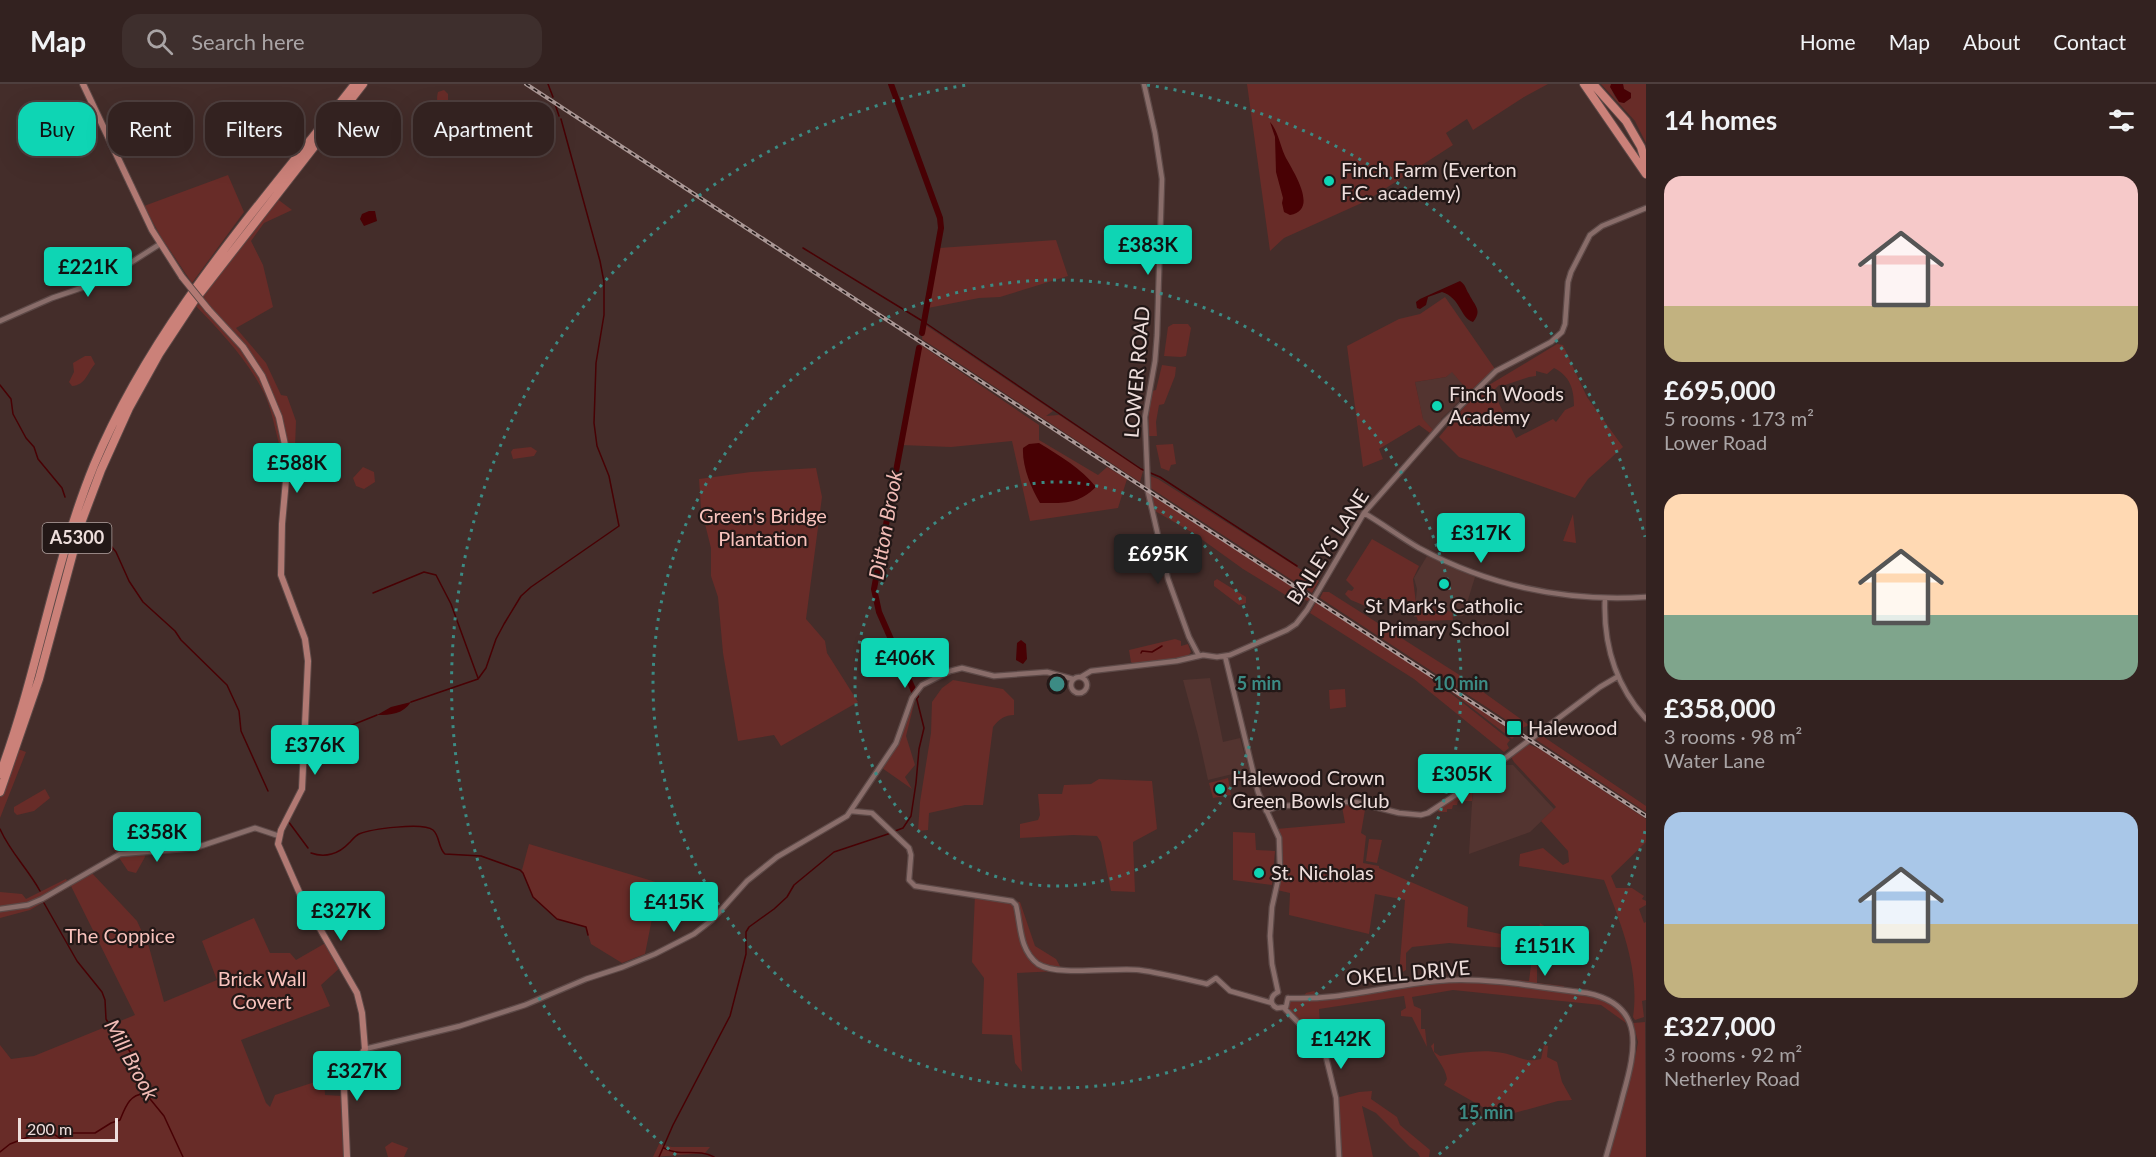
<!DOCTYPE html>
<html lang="en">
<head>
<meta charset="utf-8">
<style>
  :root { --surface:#332220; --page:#3e2f2d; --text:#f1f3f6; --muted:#a9a4a5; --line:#4e3f3e; --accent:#0ed5b4 }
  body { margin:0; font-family:Lato,sans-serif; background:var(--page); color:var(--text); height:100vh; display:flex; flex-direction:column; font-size:22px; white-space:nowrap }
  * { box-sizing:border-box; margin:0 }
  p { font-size:20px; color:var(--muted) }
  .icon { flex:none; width:33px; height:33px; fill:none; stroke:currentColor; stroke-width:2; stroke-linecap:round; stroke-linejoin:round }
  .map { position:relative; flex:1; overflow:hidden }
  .details { display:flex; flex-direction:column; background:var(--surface); width:510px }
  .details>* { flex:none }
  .hud { position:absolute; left:18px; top:18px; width:570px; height:54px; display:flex; gap:12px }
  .scale { position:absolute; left:18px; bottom:15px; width:100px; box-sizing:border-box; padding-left:6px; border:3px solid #eededc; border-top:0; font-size:16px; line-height:21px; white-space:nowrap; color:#eededc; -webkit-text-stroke:4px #231817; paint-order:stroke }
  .price { position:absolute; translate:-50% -51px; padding:0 14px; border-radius:6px; background:var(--accent); color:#111; font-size:20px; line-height:39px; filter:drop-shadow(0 2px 3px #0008) }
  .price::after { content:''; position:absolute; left:50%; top:36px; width:18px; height:14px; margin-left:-9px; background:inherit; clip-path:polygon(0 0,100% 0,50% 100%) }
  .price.current { background:#222; color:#fff }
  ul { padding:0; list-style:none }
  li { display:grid; align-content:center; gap:12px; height:318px; padding:0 18px }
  li span { display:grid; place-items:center; height:186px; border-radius:18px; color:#555 }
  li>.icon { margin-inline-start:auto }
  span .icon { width:108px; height:108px; fill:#fffc; stroke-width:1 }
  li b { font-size:26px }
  h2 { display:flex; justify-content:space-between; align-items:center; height:72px; padding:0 18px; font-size:26px }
  .chip { padding:0 21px; border-radius:18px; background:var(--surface); box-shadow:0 6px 24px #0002,0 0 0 2px var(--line); font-size:21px; line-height:54px }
  .chip.current { background:var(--accent); color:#111 }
  header { display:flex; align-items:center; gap:36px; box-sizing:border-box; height:84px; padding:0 30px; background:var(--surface); border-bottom:2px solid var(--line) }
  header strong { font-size:28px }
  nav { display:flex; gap:33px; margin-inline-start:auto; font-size:21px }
  .search { width:420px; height:54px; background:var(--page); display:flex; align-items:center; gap:15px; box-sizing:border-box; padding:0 21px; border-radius:18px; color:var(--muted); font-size:22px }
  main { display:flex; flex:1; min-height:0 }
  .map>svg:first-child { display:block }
</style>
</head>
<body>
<header>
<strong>Map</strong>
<div class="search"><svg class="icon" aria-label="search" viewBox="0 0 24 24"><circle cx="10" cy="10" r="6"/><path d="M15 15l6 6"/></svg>Search here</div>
<nav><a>Home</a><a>Map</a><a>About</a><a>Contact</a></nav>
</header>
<main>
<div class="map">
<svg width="1646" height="1073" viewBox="0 0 1646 1073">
  <rect width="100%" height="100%" fill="#442d2a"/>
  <path fill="#533430" d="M1452,287L1469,308L1441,335L1442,337L1433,346L1423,336L1415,298L1446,293Z
    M1427,472L1475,493L1463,532L1440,534L1414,533L1417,505L1414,494Z
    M1210,594L1223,658L1240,654L1249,686L1208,696L1198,651L1183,596Z
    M1506,681H1513L1554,725L1530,748L1469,770L1473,702Z"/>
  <path fill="#682c28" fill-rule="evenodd" d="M1247,0H1548L1524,13L1473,46L1467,35L1446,49L1453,61L1366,117L1284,154L1270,167Z
    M1601,0H1611C1611,7 1616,18 1624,19L1631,14V9L1624,5L1623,0H1646V59L1635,37Z
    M444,6L448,10V22L454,34L451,45L446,51L443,48C443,44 444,37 443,33C440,23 435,20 438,8Z
    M228,91L244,128L192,199L161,153L144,122Z
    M276,114L292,126L264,139L251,157L263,181L273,223L236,244L266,279L281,311L287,312L296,337L295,363H280C275,346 272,326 264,309C247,275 221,248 195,221Z
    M1056,156L1068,192L1000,213L979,214L928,224L939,164Z
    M1445,213L1495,285L1469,308L1452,288L1446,293L1415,298L1423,335L1433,346L1430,349L1419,341L1379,365L1383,375L1363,383L1347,262L1399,235L1420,230Z
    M924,240L1053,327L1046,332L1059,331L1143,387L1140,398L922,255Z
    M1173,240H1188L1191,244L1186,272L1181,273L1164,272L1168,243Z
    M1557,260L1563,261L1587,313L1623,363L1588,395L1575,414L1459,373L1439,353L1466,321L1489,301ZM1554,284C1570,292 1574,305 1574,322L1565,326L1556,338L1553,335L1516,354L1491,303L1494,306L1499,301L1502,302L1529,293L1536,292V287L1547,290Z
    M921,261L1039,341V356L1098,391L1107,383L1127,395L1118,424L1030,437L1012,357L951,363L901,361L919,264Z
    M85,272H91L95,280C87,289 86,301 72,302L69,298L74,288L73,279Z
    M1162,281L1176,283L1175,292L1164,320L1159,321L1156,338L1157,352H1148L1149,319L1152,307L1156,306Z
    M1173,360L1176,380L1171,381L1169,387L1161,384L1156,361Z
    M531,363L537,367L534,372L513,375L511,368L513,365Z
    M363,383L374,388L375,398L364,405L356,402L353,394Z
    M816,384L822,413L806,535L825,557L827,569L858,618L781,662L774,651L738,657L723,569L718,513L711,492V464L701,424L699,395L751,388Z
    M1148,391L1158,395L1319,497L1312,509L1149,403Z
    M1150,410L1310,514L1308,517L1297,513L1287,512L1243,485L1193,449L1155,427Z
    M1573,430L1576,459L1563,457Z
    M1372,455L1419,482L1413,495L1416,519H1422L1441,528L1444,525L1452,529L1453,536L1418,537L1413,522L1406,515H1380L1370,524L1351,516L1345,510L1348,506L1352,507L1354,504L1346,496Z
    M1217,495L1246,513V519L1239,521L1214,502V497Z
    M1323,508H1329L1458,590L1529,641L1520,645L1320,514Z
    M1316,518L1420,585L1510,656L1507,660L1509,664L1504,668L1414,595L1310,529Z
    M1175,555L1181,557V562L1188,560L1191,568L1187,573L1133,580L1131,578L1129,566Z
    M1431,592L1511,646L1514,653L1512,655Z
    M953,596L1003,605L1014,616V631C1005,631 999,635 993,643L983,721H965L929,729L928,746L918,747L920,718L931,649L932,618L942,604Z
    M1345,605L1346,623L1330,625L1329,606Z
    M916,612L906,652L915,681L905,693L912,705L882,684L893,667Z
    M1541,651L1646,722V728L1535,655Z
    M1528,660L1540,665L1646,735V758L1611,792L1616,804H1632L1644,812L1642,815L1646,817V821L1639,825L1644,839L1646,838V916L1642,917L1644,933L1635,936L1633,933C1640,885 1621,840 1604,796L1519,782L1520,770L1543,764L1563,781L1569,778L1568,767L1541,737L1556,723L1514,678L1511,673Z
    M18,665L26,668L0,734V709Z
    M1228,694L1231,711L1213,714L1209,699Z
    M1099,695L1152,697L1157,745L1133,758L1135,808L1111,807L1101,758L1097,752L1073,751L1020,754V740L1038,736L1040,731L1038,710H1062L1064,701L1091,700Z
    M1473,698L1472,717H1458L1457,721H1453L1452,725H1447V728H1439L1436,725Z
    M45,705L50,714L34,727L17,731L14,728V723Z
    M1341,717L1366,720L1361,749L1366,752L1363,779L1379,782V784L1468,823L1467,843L1510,852L1537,855L1540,839L1555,849L1556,857L1560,864L1554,862L1540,867L1449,859L1412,863L1406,869V886L1399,890L1405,816L1375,810L1369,850L1289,831L1290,809L1277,806L1282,780L1276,745L1345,739Z
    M1233,748L1255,749L1256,766L1275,767L1272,801L1233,796Z
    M1369,755L1382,756L1377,779L1366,777Z
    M529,760L659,799L645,870L622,879L591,860L586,843L557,835L533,813L522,786Z
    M143,762L145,773L136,789L128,787L114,766Z
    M90,787L137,837L149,863L164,918L217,896L202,857L254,834L270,869H290L296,876L329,857L343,881L321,901L330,922L241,956L266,1019L270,1023L275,1011L324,995L325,1011L342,1012L345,1073H0V961L11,975L34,972L135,931L71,802L30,826L0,834V808L22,810L26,815L66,795L69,800Z
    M975,811L1020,818L1035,862L1056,875L1061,884L1058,887L1017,889L1022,988L1015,979L1012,951L982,950L984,894L972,878Z
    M1531,881H1537V899L1564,902V906L1606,914L1622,925L1633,944L1601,921L1453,906L1412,913L1414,922L1421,925V945H1425L1427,963L1412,933L1401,932V927L1406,924L1404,912L1319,925L1321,956L1284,924L1288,914L1302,915L1306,909L1314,907L1321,913L1447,896L1498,899V895L1529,897Z
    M1645,938L1646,1073H1609L1635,974L1638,958L1633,939Z
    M1434,959V968L1440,972C1461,969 1482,965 1503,969C1519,972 1524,979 1541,975L1544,961L1548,962L1547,973L1557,978L1562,998L1572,1016L1558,1017L1500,1033L1444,1001L1447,995C1445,982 1435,974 1431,962Z
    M1372,1007L1371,1015L1397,1033L1400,1041L1430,1066L1429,1073H1420L1417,1068L1410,1063L1376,1029L1362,1022L1373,1073H1337L1336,1014L1359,1008Z
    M392,1058L408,1064L404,1073H388L385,1063Z
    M659,1060L672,1063H710L705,1069L653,1073Z"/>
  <path fill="#480104" d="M1611,0H1623L1624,5L1631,9V14L1624,19L1619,18L1610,3Z
    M1270,38C1278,47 1280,61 1285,72C1292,86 1320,126 1290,131L1284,128L1282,119L1283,114L1276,88L1275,53Z
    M369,127H375L377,137L364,142L360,135L362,130Z
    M1460,197C1466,201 1465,204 1469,210C1474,221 1483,226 1473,238C1460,234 1461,214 1442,208L1428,213L1426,221L1420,225L1417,224L1416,218L1420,215Z
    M1039,359C1060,372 1081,384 1096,403C1077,421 1064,419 1040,419C1031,404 1022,382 1023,364L1029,360Z
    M1021,556L1026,560L1027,575L1023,580L1016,576L1017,559Z
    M411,618C403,630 391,631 377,631L391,623Z"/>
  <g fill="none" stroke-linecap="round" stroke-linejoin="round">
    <path stroke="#480104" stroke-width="1.5" d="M548,0L553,13
      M555,20L559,32
      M803,164L924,238L1141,385L1160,393L1297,482
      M0,301L11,315L13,330L26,354L34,363L38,375L62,404L65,413
      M92,444L107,457L116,468L129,497L143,518L175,547L181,556L227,601L239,627L241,647L268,707
      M373,509L424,488L436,491L451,520L478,594
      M1141,569L1142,567L1152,568L1162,562
      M411,618L478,595L486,584L496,555L504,540L521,512L531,503L619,442L609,392L597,362L594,339L596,279L604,231V198L600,177L561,35
      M330,650L377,631
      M288,737L308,764
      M0,745C10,768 28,785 40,807
      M895,747L903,744L911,732L916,699L919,665L924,644L916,612
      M311,769C325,774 339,770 349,759C352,756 355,752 359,750C371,745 423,738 433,746C440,752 438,764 445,770L481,772L520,786L523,789L533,813L557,835L586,843L588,851
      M44,819L77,877L102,908L105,916L106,935L117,954L129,966L134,974L146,1010L164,1032L183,1073
      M664,1064C679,1073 698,1064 714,1073
      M0,1068L10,1060L49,1045H52L55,1051L60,1054L73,1049H95L111,1039L120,1036C125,1024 130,1009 145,1010
      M659,1073L673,1041L730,932L746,870V848L749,843L774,825L787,813L794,801L834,768L891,749"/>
    <path stroke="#480104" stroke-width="6" d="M891,0L940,134L941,144L922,249
      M916,612L879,528L874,505L919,264"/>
    <defs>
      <path id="minor" d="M1144,0L1155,49L1162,95L1157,251L1155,277L1145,333L1148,408L1168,495L1189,553L1199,572
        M0,237L52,214L102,197L160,160
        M1364,429C1383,440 1400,453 1419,464C1489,502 1566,518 1646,513
        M1605,514C1603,560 1615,601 1646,635
        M1225,572L1258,708L1279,754L1280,787L1272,823L1270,852L1272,880L1278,908
        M1071 601a8 8 0 1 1 16 0a8 8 0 1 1-16 0Z
        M1081,593L1091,587L1177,577L1203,571L1217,573L1230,571L1287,546L1296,540L1307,526L1364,429L1445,337L1496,287L1551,258L1562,248L1565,240L1568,198L1571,188L1590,151L1602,142L1646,124
        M851,727L872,729L909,764L911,771L909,796L915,802L1012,817L1016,821C1021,841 1019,866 1038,880C1058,893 1114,883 1139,886C1162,889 1185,895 1207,900L1216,894L1230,907L1272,919
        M1266,727L1276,723L1323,718H1355L1399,729L1421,731L1428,729L1463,706L1600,603L1617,593
        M0,825L28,821L42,815L120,770L195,764L255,744L279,752
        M1278,908C1270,912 1269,920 1277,924L1286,923L1288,914
        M1288,914C1342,917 1395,899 1449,896C1492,894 1544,904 1587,909C1646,921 1636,965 1623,1011C1618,1031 1612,1052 1606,1073
        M1284,924L1324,965L1336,1014L1339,1073
        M365,965L460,942L525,921L586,895L623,883L655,870L694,850L712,836L747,797L777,773L847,732L896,659L912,614L922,601L950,587L962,584L994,592L1047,588L1073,595"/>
      <path id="major" d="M83,0L152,146L182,193
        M208,225L243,263L262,292L279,333L285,361L286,396L282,440L281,491L305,555L308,577L302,705L281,746L278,760L300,810L357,909L362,929L365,965L348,993L344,1004L347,1073"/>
      <path id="highway" d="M1584,0L1646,90
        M1593,0L1626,37L1641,63L1646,80
        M0,690C38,589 53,481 94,381C155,236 259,123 355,0
        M0,708L39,595L81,439L101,386L129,324L159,270L194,217L363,0"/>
    </defs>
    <use href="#minor" stroke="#5d4947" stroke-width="7"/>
    <use href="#major" stroke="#5d4947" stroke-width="8"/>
    <use href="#highway" stroke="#5d4947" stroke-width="10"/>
    <use href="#minor" stroke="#896d6a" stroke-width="4.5"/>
    <use href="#major" stroke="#b17973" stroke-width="6"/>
    <use href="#highway" stroke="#cb8179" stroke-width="8"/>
    <defs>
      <path id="rail" d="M526,0L1646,732"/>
    </defs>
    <use href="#rail" stroke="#aa9795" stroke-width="4"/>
    <use href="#rail" stroke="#231817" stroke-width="1.5" stroke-dasharray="4.5" stroke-linecap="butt"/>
    <defs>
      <path id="major-bridge" d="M182,193L208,225"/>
    </defs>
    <use href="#major-bridge" stroke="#5d4947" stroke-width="8" stroke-linecap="butt"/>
    <use href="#major-bridge" stroke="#b17973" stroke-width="6"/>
  </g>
  <g fill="none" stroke="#3c8b84" stroke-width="3" stroke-dasharray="3 6">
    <circle cx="1057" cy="600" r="202"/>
    <circle cx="1057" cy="600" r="404"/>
    <path d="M1645 747A606 606 0 0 1 1438 1071M676 1071A606 606 0 0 1 967 1M1147 1A606 606 0 0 1 1645 453"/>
  </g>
  <g fill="#0ed5b4" stroke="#231817" stroke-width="2">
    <circle cx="1329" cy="97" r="6"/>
    <circle cx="1437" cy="322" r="6"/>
    <circle cx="1444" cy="500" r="6"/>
    <rect x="1506" y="636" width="16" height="16" rx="3"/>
    <circle cx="1220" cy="705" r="6"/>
    <circle cx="1259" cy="789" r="6"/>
  </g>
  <g text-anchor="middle" stroke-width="4.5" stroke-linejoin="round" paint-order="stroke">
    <rect fill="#231817" stroke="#b1a3a1" stroke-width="1.5" x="42.5" y="439" width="69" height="30" rx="4.5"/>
    <g font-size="18" font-weight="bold" fill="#eededc">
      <text x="77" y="460">A5300</text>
    </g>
    <g font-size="20" fill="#eededc" stroke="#231817" text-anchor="start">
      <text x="1341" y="93">Finch Farm (Everton<tspan x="1341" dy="23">F.C. academy)</tspan></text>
      <text x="1449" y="317">Finch Woods<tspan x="1449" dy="23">Academy</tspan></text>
      <text x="1444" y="529" text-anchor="middle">St Mark's Catholic<tspan x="1444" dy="23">Primary School</tspan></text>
      <text x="1528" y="651">Halewood</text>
      <text x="1232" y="701">Halewood Crown<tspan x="1232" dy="23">Green Bowls Club</tspan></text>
      <text x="1271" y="796">St. Nicholas</text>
    </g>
    <g font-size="20" fill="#eededc" stroke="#231817">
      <text transform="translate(1137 288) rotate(-85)" y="7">LOWER ROAD</text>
      <text transform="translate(1328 463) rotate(-57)" y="7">BAILEYS LANE</text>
      <text transform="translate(1408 889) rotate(-5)" y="7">OKELL DRIVE</text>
    </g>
    <g font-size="20" fill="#f9c3bd" stroke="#231817">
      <text x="763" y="439">Green's Bridge<tspan x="763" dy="23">Plantation</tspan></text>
      <text x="120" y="859">The Coppice</text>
      <text x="262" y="902">Brick Wall<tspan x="262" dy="23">Covert</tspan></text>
    </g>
    <g font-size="21" font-style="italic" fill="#f2bcb6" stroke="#231817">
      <text transform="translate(886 441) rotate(-80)" y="7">Ditton Brook</text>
      <text transform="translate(131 976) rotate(61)" y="7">Mill Brook</text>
    </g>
  </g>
  <circle cx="1057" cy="600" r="9" fill="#3c8b84" stroke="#231817" stroke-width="3"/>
  <g font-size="18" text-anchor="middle" font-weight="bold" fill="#3c8b84" stroke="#231817" stroke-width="4.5" stroke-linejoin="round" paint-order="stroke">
    <text x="1259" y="606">5 min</text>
    <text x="1461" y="606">10 min</text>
    <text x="1486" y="1035">15 min</text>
  </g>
</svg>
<div class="scale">200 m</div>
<b class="price" style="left:1148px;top:192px">£383K</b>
<b class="price" style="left:88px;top:214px">£221K</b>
<b class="price" style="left:297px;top:410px">£588K</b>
<b class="price" style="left:1481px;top:480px">£317K</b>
<b class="price current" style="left:1158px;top:501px">£695K</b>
<b class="price" style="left:905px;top:605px">£406K</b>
<b class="price" style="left:315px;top:692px">£376K</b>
<b class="price" style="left:1462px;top:721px">£305K</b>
<b class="price" style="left:157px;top:779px">£358K</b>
<b class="price" style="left:674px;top:849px">£415K</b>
<b class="price" style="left:341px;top:858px">£327K</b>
<b class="price" style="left:1545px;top:893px">£151K</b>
<b class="price" style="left:1341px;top:986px">£142K</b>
<b class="price" style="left:357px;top:1018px">£327K</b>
<div class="hud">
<a class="chip current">Buy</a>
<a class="chip">Rent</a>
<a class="chip">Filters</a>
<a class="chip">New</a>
<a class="chip">Apartment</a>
</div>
</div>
<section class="details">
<h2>14 homes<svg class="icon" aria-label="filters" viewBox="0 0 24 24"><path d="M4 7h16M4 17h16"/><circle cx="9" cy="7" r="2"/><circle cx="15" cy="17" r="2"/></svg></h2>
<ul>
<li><span style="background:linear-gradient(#f6c9c9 70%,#c2b280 0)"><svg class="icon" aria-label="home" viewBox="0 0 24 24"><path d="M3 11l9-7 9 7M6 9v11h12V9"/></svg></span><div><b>£695,000</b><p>5 rooms · 173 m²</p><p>Lower Road</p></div></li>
<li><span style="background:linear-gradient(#ffd9b3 65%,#7fa58c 0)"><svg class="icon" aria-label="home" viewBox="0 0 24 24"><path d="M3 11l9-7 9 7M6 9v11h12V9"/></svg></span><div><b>£358,000</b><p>3 rooms · 98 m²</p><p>Water Lane</p></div></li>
<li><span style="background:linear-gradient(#a9c7e8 60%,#c2b280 0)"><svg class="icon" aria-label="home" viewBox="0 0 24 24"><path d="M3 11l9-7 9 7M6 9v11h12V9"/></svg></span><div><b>£327,000</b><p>3 rooms · 92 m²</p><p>Netherley Road</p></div></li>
</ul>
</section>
</main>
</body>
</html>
